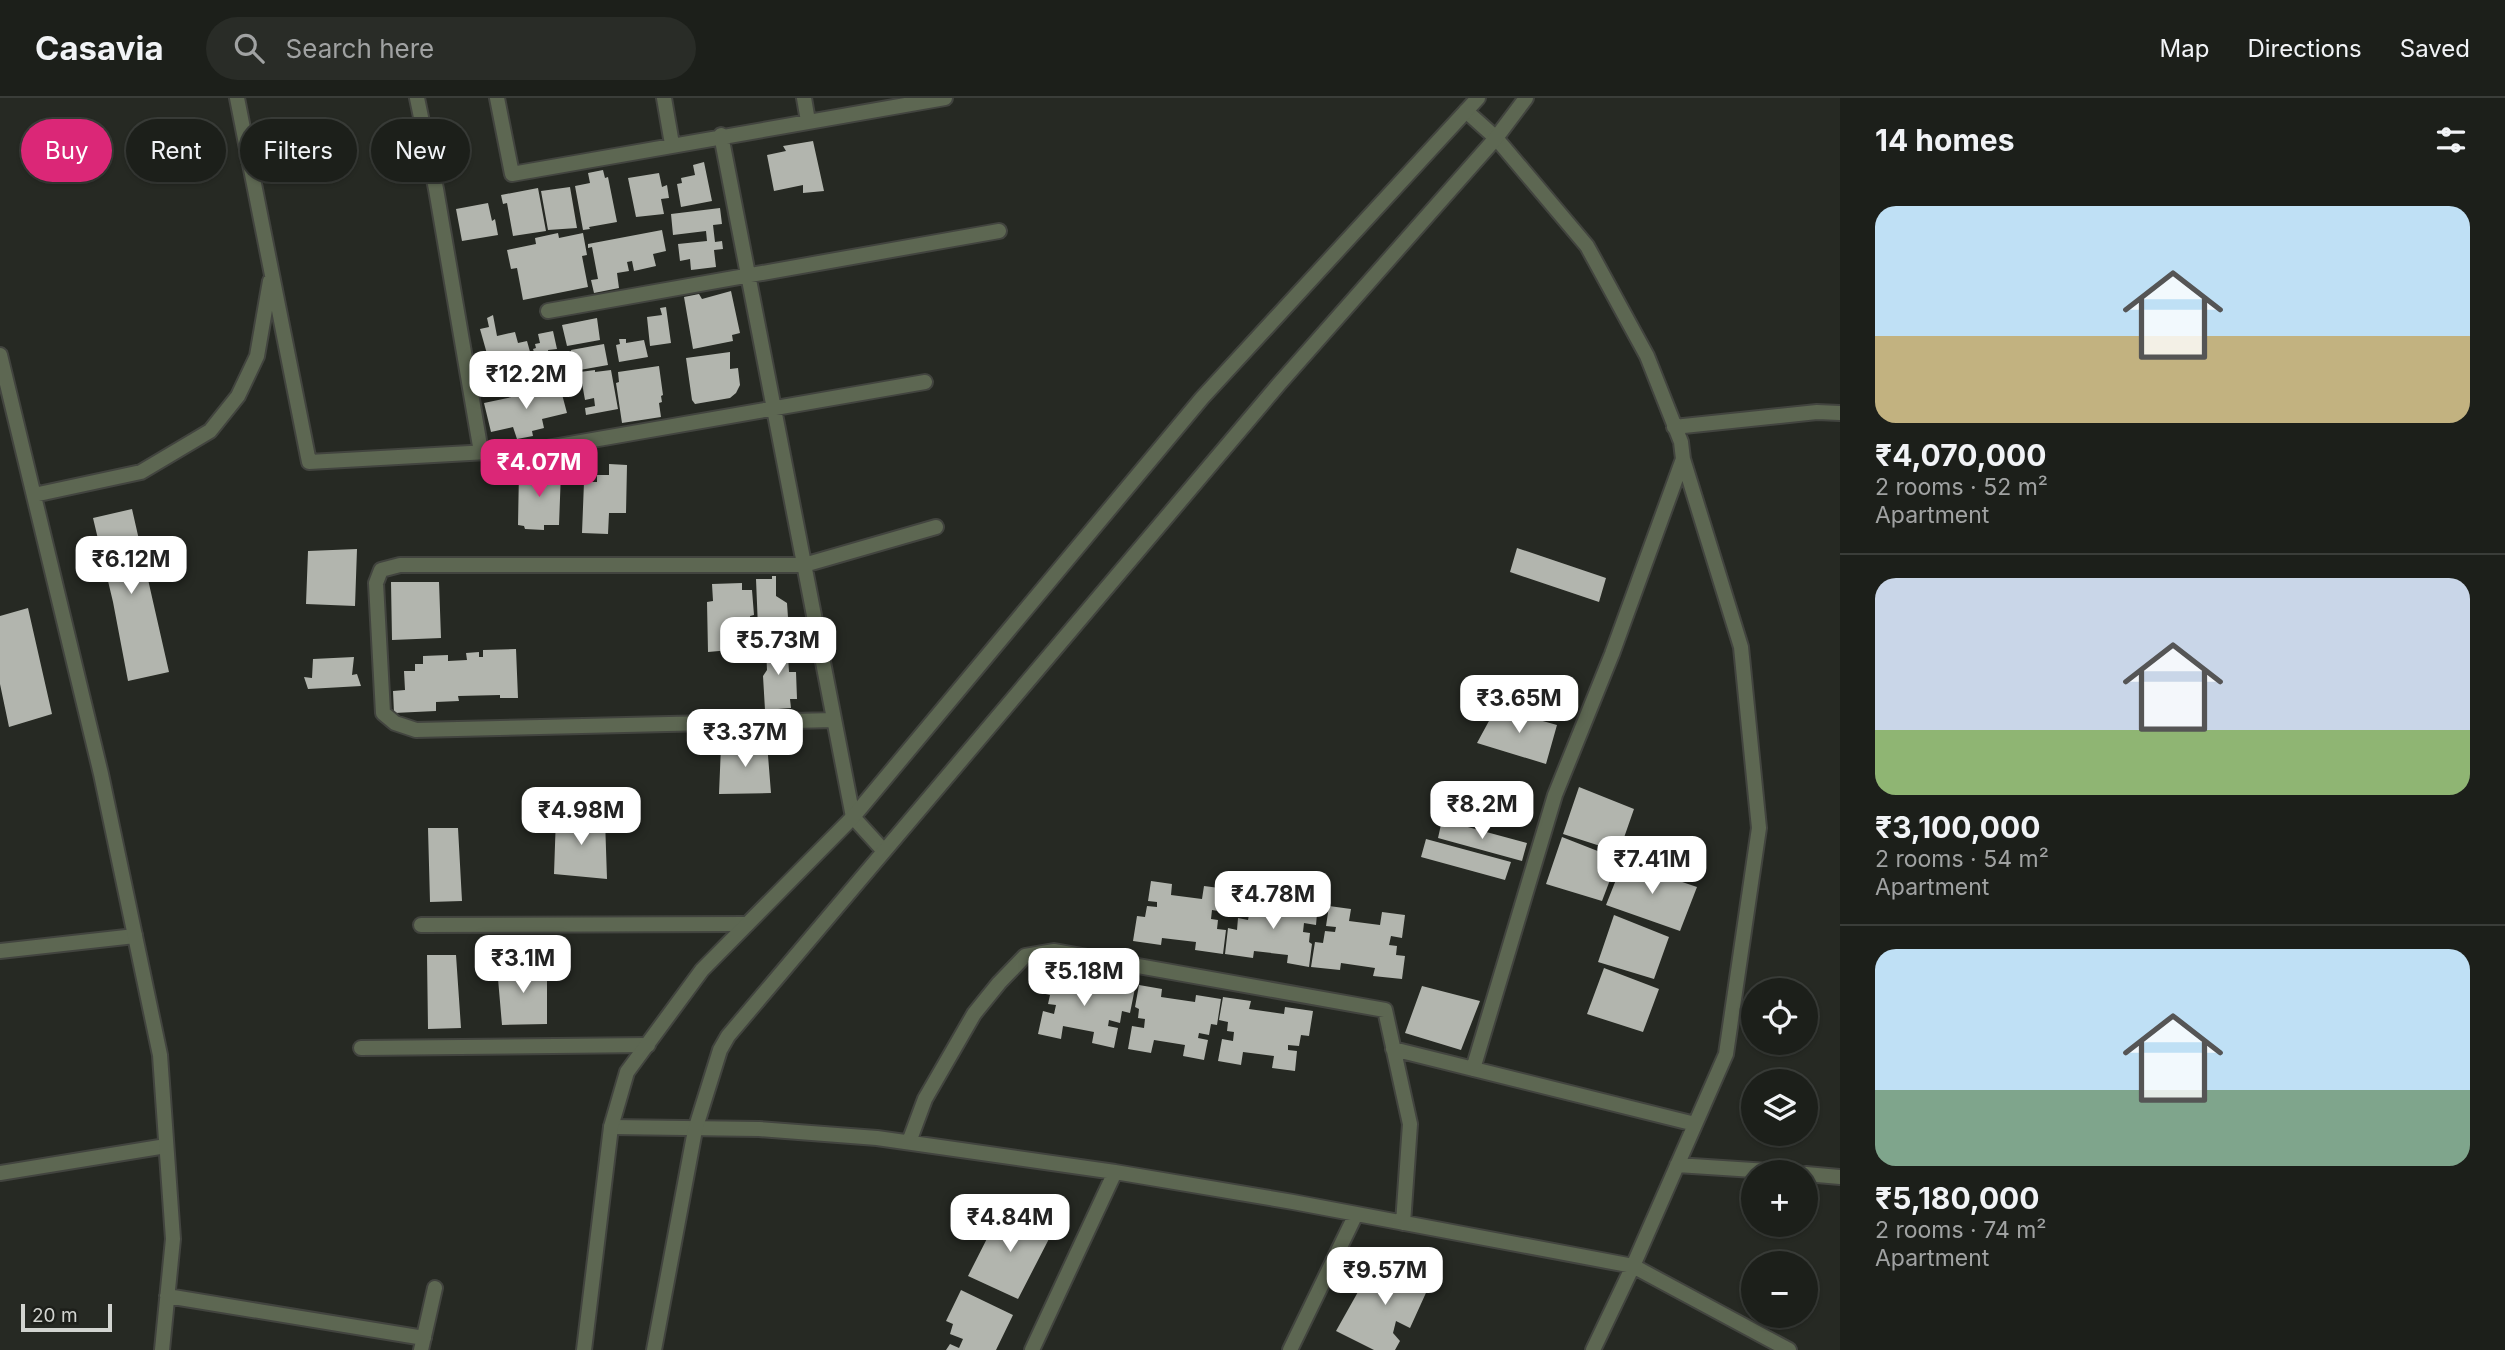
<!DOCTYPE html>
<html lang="en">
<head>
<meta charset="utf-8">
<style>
  :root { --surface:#1c1f1a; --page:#292c27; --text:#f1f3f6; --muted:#a0a2a2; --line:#3a3d39; --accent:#db2777 }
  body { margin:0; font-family:Inter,sans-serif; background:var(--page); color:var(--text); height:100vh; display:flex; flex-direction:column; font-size:26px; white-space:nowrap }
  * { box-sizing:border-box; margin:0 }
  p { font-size:23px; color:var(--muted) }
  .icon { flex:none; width:38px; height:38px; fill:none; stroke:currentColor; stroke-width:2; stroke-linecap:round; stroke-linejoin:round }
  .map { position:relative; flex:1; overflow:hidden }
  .sheet { display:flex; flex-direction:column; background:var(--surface); width:665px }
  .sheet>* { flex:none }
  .hud { position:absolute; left:21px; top:21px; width:665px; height:63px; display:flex; gap:14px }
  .fabs { position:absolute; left:1741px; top:880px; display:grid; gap:14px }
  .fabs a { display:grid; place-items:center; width:77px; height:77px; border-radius:50%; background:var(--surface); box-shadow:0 2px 5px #0004,0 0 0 2px var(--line); font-size:35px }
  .scale { position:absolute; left:21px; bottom:18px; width:91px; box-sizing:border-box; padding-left:7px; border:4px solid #d2d4d0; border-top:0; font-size:19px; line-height:24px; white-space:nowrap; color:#d2d4d0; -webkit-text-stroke:5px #1d1f1a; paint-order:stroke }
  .price { position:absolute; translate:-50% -60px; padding:0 16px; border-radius:14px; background:#fff; color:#222; font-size:23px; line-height:46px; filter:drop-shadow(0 2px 4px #0008) }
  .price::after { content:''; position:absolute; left:50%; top:42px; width:21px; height:16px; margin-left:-10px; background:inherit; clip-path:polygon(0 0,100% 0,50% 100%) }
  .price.current { background:var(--accent); color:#fff }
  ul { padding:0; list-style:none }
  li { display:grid; align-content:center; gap:14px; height:371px; padding:0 35px }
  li+li { border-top:2px solid var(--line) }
  li span { display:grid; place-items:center; height:217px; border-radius:21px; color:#555 }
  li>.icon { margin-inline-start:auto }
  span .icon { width:126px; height:126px; fill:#fffc; stroke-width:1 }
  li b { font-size:30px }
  h2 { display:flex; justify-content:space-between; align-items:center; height:84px; padding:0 35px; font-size:30px }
  .pill { padding:0 24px; border-radius:32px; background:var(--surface); box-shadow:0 2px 5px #0004,0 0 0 2px var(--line); font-size:24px; line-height:63px }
  .pill.current { background:var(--accent); color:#fff }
  header { display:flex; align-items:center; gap:42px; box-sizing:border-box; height:98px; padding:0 35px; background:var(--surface); border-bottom:2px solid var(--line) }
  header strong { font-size:33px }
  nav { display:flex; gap:38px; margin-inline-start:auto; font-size:24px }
  .search { width:490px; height:63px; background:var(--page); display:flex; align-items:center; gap:18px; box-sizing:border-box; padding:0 24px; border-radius:38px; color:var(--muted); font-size:26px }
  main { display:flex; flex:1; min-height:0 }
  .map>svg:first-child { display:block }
</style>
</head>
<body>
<header>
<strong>Casavia</strong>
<div class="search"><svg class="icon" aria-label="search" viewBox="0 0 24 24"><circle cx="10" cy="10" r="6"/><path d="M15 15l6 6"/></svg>Search here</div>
<nav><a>Map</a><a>Directions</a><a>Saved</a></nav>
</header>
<main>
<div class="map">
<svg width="1840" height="1252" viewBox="0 0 1840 1252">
  <rect width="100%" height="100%" fill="#262923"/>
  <path fill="#b2b5ae" d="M813,43L824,93L803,95V87L774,93L767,57L786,53L783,48Z
    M704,64L712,103L681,109L677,86L682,85L681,80L695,77L693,67Z
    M603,72L605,80L608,79L617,124L589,129L590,131L583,132L575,88L590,85L588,75Z
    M659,75L662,89L667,87L669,100L661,101L664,116L636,119L628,80Z
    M570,89L577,130L548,132L541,93Z
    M538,90L546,133L513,138L507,105L503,106L501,97Z
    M488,105L492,123L495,121L498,137L462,143L456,111Z
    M720,110L722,126L713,127L715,144L722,143L723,151L714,152L716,169L691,172L690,161L680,163L678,146L707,143L706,133L673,137L671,116Z
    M662,132L666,153L653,156L656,168L634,173L632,163L627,164L629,173L617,175L619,190L594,195L591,182L598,181L592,149L588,150V146Z
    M558,135L559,140L583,135L587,157L582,158L588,189L523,202L517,170L511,171L507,152L536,146L535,140Z
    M731,193L740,235L732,237L733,243L693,251L684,199L699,196L702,201Z
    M666,209L671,245L650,248L647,219L662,217L660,210Z
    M493,217L497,238L515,234L518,245L527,243L532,261L524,263L527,274L488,285L482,265L489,263L480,231L489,229L487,220Z
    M597,220L600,242L567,248L562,227Z
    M553,233L557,251L548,252L552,274L536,277L532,256L534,254L533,251L536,250L535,246L540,245L538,236Z
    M619,241H626V245L644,242L648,259L619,264L616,247L620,246Z
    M604,246L608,267L574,273L571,252Z
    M730,254V271L738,270L740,287L736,295L730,300L695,306L692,302L686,260Z
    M659,268L663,297L661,298L662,304L659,305L661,319L622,325L616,285L619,284L618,274Z
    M595,272V274L611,272L618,311L586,317L585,310L595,308L594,300L585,302L580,274Z
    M559,285L567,315L542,321L544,330L532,333L533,338L517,341L513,329L491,334L484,305L540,293L539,289Z
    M609,366L627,367L626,415H609L608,436L582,435L584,384H597V377H609Z
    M519,373L561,374L559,427H544V432L525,431L524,428L518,427Z
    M132,411L169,574L128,583L113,504L93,420Z
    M1517,450L1606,480L1599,504L1510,474Z
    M357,451L355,508L306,506L308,453Z
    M772,478H776V498L787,505L789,534L763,536L758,530L756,481H772Z
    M391,484H439L441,540L392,542Z
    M742,485V492H752L754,517L750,518L753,550L708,554L707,504L713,503L712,486Z
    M28,510L52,616L9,629L0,586V518Z
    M787,542L789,574H796L797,601H790L791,610L765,612L763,578L767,572L766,550H762V544Z
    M516,551L518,600H500V597L458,598L459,603L436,604V613L394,615L393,593L405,592L404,573H415V566H423V558L448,557V563L467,562L466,555L479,554V559H483V552Z
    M354,559L352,577L357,576L361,588L308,591L304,579L312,580L313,561Z
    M1496,610L1557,627L1546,666L1477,645Z
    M767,645L771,695L719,696L721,648Z
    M1579,689L1634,711L1619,754L1563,736Z
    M556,718L605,721L607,781L554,776Z
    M1442,722L1527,745L1522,763L1438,740Z
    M428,730H458L462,803L430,804Z
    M1562,739L1618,761L1602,803L1546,786Z
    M1426,741L1511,764L1505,782L1421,759Z
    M1623,764L1697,789L1680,833L1606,807Z
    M1151,783L1172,786L1171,797L1202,801L1204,788L1227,791L1224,814L1212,812L1211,821L1218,822L1217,831L1226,832L1223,856L1195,852L1196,844L1162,840L1161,847L1133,843L1137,818L1145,819L1147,808L1157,809V804L1148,803Z
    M1242,795L1264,798L1263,810L1294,814L1295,801L1318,804L1316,827L1304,825L1303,834L1310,835L1309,844L1312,846L1309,869L1287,865L1288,857L1254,853L1253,860L1225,856L1228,830L1237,832L1238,820L1248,822L1249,817L1240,816Z
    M1329,808L1351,811L1349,823L1380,827L1382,814L1405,817L1402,840L1391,838L1389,847L1397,848L1396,857L1405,858L1402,881L1373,878L1375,870L1341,865L1340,872L1311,869L1315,844L1323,845L1325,833L1335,834L1336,829L1326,828Z
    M1614,817L1669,839L1654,881L1598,864Z
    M427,857H456L461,930L428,931Z
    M547,867V926L502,927L497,869Z
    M1604,870L1659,891L1643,934L1587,916Z
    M1046,872L1074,877L1072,885L1106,892L1107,885L1135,890L1130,915L1122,913L1120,925L1109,922L1108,928L1118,930L1114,950L1092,945L1094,934L1063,928L1061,941L1038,936L1043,913L1054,916L1056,907L1048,906L1050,897L1041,895Z
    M1139,887L1162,891L1161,899L1195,904L1196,897L1221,901L1217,927L1211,926L1209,937L1199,935L1198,940L1208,942L1204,962L1183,958L1185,947L1154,942L1151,955L1128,951L1132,928L1144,930L1145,921L1138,920L1139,911L1135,909Z
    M1422,888L1480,903L1461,952L1405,935Z
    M1223,899L1251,903L1249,911L1284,916L1285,909L1313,913L1309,938L1301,937L1299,948L1288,947V952L1297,953L1295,973L1272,970L1274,958L1243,954L1241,967L1218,963L1222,941L1233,943L1234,934L1227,933L1228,924L1219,922Z
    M1002,1111L1052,1135L1018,1201L968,1178Z
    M1407,1164L1435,1175L1410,1230L1396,1223L1393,1235L1400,1243L1395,1252H1374L1336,1233L1372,1169L1408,1180L1413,1173L1406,1171Z
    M961,1192L1013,1217L996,1252H946L950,1246L959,1250L963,1241L950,1236L953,1226L946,1223Z"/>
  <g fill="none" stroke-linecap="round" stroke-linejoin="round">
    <defs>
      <path id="service" d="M0,853L135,838
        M0,1075L166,1048"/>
      <path id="minor" d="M237,0L309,364L541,351L925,284
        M417,0L436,91L481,354
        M497,0L512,76L945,0
        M664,0L672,46
        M804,0L808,23
        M1466,13L1496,40L1587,148L1647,258L1681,344L1683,361L1741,549L1759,730L1726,956L1633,1168L1593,1252
        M721,37L853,719L883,752
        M548,213L999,133
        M0,257L101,676L160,957L173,1141L162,1252
        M1674,329L1817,314L1840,315
        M34,397L141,374L210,333L238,298L257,258L270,183
        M834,622L416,632L395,625L383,615L376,485L381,472L400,467H804L936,429
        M421,827L747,826
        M361,950L648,947
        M1393,951L1695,1026
        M1473,971L1555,697L1612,556L1683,361
        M611,1029L759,1031L877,1040L1115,1074L1293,1104L1633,1168L1789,1252
        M909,1044L925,1001L974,916L999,885L1025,858L1054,853L1385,912L1410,1026L1403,1125
        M1677,1067L1784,1074
        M1806,1076L1840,1079
        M167,1198L424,1240
        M421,1252L435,1190
        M1032,1252L1115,1074
        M1290,1252L1356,1116"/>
      <path id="tertiary" d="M584,1252L611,1029L627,974L702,872L853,719L1202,300L1478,0
        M654,1252L695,1032L720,952L728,938L1279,286L1496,40L1526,0"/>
    </defs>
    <use href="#service" stroke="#42443f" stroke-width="18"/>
    <use href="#minor" stroke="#42443f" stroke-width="18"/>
    <use href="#tertiary" stroke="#42443f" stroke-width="18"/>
    <use href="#service" stroke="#5d6752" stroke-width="14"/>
    <use href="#minor" stroke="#5d6752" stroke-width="14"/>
    <use href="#tertiary" stroke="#5d6752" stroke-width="14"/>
  </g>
</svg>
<div class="fabs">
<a><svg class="icon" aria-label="locate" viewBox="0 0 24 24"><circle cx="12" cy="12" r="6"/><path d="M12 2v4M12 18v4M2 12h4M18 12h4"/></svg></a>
<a><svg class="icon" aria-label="layers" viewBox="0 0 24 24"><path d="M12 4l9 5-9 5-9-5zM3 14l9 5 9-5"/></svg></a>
<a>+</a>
<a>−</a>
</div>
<div class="scale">20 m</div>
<b class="price" style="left:526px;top:313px">₹12.2M</b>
<b class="price current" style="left:539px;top:401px">₹4.07M</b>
<b class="price" style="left:131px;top:498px">₹6.12M</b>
<b class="price" style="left:778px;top:579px">₹5.73M</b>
<b class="price" style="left:1519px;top:637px">₹3.65M</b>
<b class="price" style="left:745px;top:671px">₹3.37M</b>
<b class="price" style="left:1482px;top:743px">₹8.2M</b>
<b class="price" style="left:581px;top:749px">₹4.98M</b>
<b class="price" style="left:1652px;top:798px">₹7.41M</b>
<b class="price" style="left:1273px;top:833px">₹4.78M</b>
<b class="price" style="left:523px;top:897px">₹3.1M</b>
<b class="price" style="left:1084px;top:910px">₹5.18M</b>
<b class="price" style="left:1010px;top:1156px">₹4.84M</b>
<b class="price" style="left:1385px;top:1209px">₹9.57M</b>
<div class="hud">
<a class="pill current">Buy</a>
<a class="pill">Rent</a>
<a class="pill">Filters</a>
<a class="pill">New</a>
</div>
</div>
<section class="sheet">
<h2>14 homes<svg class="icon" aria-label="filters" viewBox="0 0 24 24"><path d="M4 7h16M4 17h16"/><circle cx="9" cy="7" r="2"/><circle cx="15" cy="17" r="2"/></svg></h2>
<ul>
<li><span style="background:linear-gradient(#bfe0f5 60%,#c2b280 0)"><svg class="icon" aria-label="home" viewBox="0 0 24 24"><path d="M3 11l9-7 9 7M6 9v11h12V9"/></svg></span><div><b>₹4,070,000</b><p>2 rooms · 52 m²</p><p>Apartment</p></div></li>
<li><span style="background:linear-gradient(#c9d6e8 70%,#8fb573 0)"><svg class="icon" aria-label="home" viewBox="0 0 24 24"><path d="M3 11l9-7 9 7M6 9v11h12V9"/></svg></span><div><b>₹3,100,000</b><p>2 rooms · 54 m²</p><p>Apartment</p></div></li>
<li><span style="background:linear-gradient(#bfe0f5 65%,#7fa58c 0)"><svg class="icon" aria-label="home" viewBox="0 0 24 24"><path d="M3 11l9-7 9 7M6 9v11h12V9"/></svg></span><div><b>₹5,180,000</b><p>2 rooms · 74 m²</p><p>Apartment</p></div></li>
</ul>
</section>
</main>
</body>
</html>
